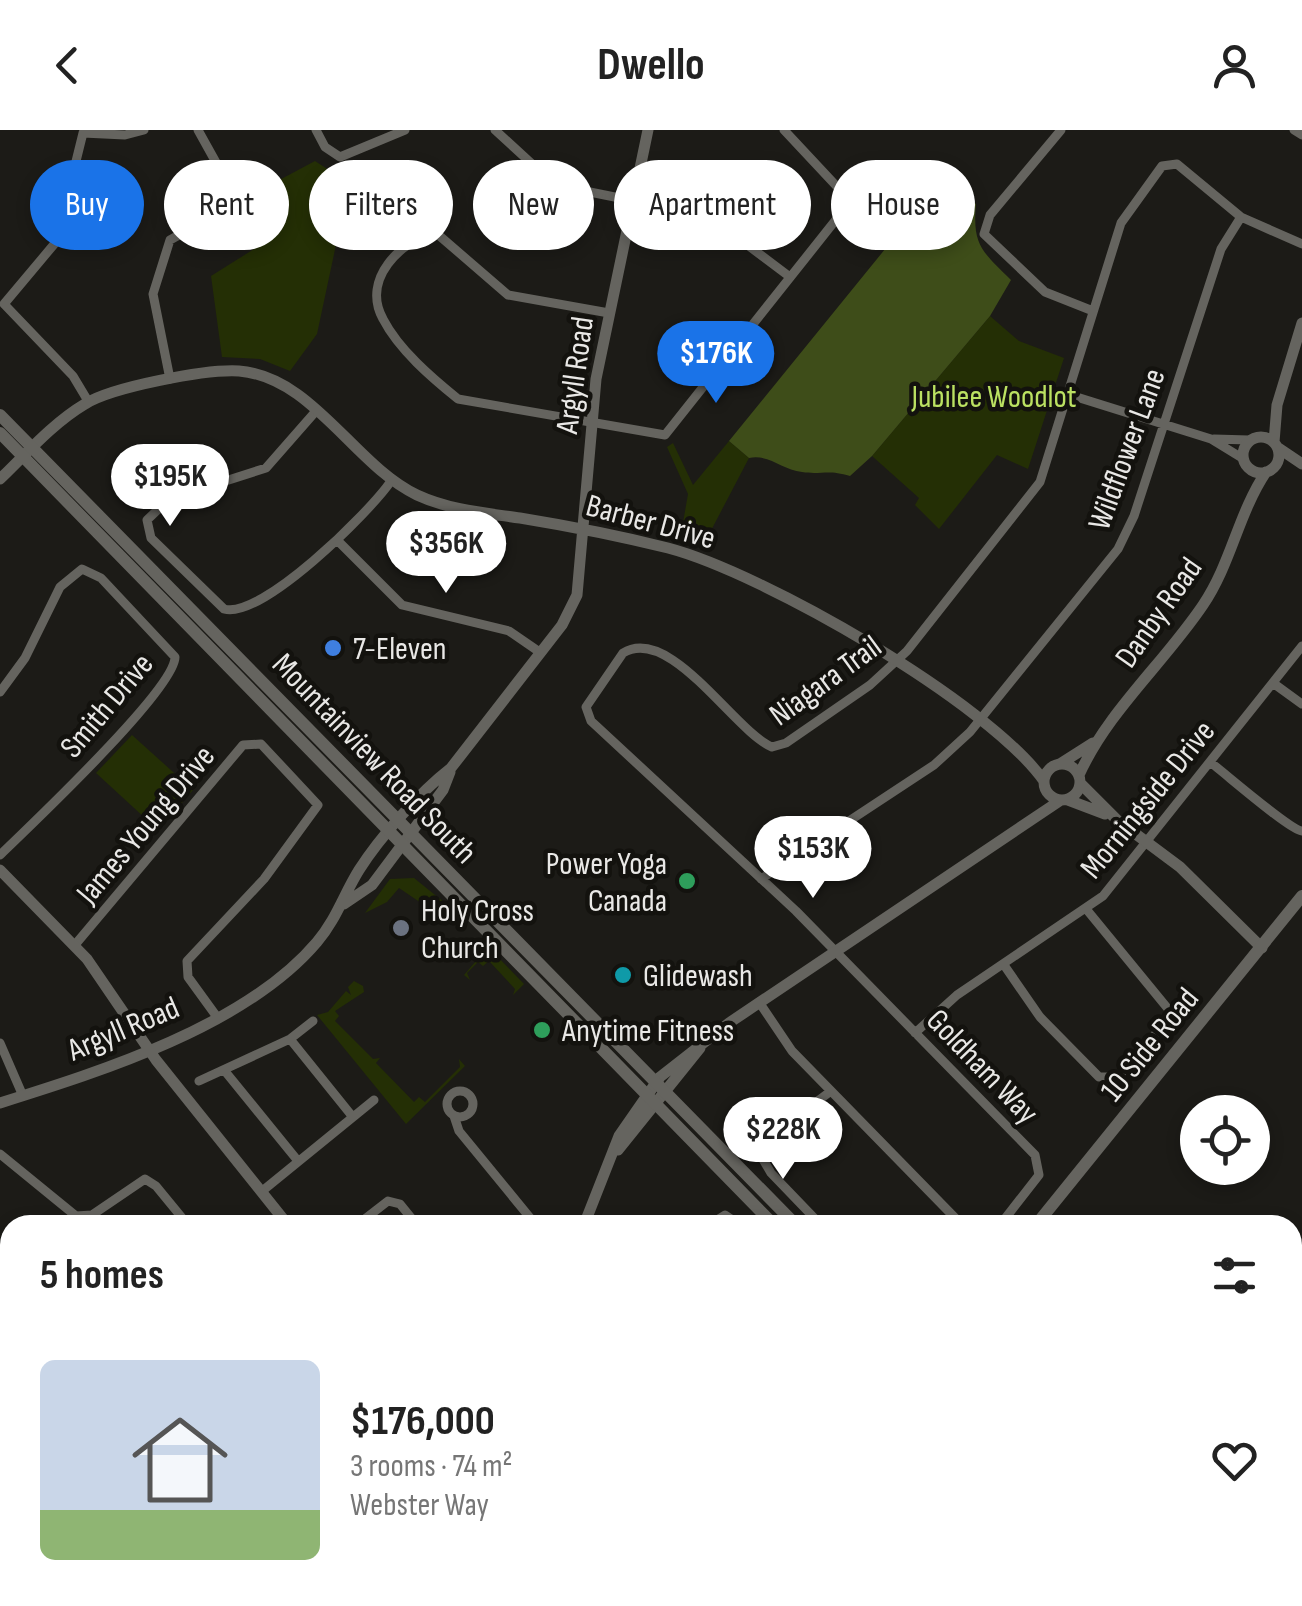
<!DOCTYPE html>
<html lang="en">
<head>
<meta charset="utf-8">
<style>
  :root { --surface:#fff; --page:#f6f6f6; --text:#222; --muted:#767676; --line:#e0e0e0; --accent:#1a73e8 }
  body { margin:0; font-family:"Sofia Sans Condensed",sans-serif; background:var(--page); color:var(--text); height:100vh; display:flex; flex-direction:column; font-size:38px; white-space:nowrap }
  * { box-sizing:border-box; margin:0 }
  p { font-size:32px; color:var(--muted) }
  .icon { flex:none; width:55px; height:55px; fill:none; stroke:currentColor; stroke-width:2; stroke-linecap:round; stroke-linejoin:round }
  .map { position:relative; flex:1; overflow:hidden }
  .drawer { position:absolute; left:0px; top:1085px; width:1302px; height:392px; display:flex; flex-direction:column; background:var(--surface); border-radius:30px 30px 0 0; box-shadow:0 5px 15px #0003 }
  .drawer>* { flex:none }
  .guide { position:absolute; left:30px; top:30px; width:1242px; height:90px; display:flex; gap:20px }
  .buttons { position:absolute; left:1180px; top:965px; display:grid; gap:20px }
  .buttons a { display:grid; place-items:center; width:90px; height:90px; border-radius:50%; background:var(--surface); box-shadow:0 5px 15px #0003; font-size:50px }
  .price { position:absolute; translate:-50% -85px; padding:0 22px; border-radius:35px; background:#fff; color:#222; font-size:32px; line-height:65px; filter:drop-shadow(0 2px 5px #0008) }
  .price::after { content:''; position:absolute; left:50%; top:60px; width:30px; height:22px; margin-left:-15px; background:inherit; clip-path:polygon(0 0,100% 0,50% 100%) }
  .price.current { background:var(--accent); color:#fff }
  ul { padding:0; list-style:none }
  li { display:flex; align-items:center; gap:30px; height:250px; padding:0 40px }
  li+li { border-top:2px solid var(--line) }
  li span { display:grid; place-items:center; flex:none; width:280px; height:200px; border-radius:15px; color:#555 }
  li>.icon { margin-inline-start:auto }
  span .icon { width:120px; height:120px; fill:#fffc; stroke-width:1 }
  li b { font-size:42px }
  h2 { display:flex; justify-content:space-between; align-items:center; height:120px; padding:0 40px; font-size:42px }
  .chip { padding:0 35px; border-radius:45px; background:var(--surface); box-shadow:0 5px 15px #0003; font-size:35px; line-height:90px }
  .chip.current { background:var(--accent); color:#fff }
  header { display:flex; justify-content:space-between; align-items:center; height:130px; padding:0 40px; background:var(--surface); font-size:45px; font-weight:700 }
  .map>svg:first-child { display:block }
</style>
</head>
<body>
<header><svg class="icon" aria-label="back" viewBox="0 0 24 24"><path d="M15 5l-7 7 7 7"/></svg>Dwello<svg class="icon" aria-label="person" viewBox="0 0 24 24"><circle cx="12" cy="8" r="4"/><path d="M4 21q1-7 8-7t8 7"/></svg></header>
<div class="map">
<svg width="1302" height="1476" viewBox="0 0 1302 1476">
  <rect width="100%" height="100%" fill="#1c1b17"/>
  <path fill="#242f05" d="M315,31L332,42L343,82L317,204L290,241L260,229L222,227L211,146L254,119L242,70Z
    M990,186L1019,211L1064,228L1028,339L997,325L939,399L915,375L919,368L872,326Z
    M729,311L749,328L705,412L681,404L688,364L667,317L673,313L693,355Z
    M132,605L193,660L158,700L96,643Z
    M414,748L445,773L424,775L399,758L387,772L365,783L390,749Z
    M488,817L524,854L513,865L515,859L489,831L483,836L478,832L467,843L470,850L464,845Z
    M354,851L363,856L364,862L335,881L339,886L335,891L373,929L380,928L376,933L414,972L419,967L425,972L460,937L459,929L465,936L406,994L317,885L328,882L346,861L351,865L348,857Z"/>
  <path fill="#3e4d19" d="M942,49L976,74C972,116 983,122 1011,150L990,186L872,326L850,346C827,339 822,345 802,342C782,340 770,324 749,328L729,311Z"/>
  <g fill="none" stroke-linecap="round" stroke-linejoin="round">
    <path stroke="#65645f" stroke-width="9" d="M316,0L325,17L340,27L405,0
      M495,0L555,55L709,86L790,147
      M1061,0L990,85L984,104L1045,162L1093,181
      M1294,0L1302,5
      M4,174L56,112L83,3L125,5L144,0
      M4,174L73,246L88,271
      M609,183L508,165L435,102C401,111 361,149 383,189C399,220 432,248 458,269L665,305L846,77L842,62L784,0
      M170,249L153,164L170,110L238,72L198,0
      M1067,264L1211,309L1242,328
      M316,281L266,338L169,369L147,390L151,408L224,479C261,490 370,382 391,351
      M1214,309L1249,310
      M339,412L402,475L509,501L541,523
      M1273,553L1302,574
      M0,562L25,528L60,457L82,439L101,448L175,527C175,559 31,695 0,725
      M1210,632C1227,645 1290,700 1302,701
      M761,749L934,635L970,602L1118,419L1134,386L1221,119L1241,87
      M74,816L243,615L261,614L318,675L264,749L187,831L188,847L217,887
      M1004,835L1040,887L1099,947H1120L1166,891L1169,880L1087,780
      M759,872L792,921L962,1095
      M915,903L957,865L1103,766L1302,516
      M290,909L352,986
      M0,913L23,966
      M224,940L298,1031
      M199,951L290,909L313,891
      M447 974a13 13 0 1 1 26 0a13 13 0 1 1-26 0Z
      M454,986L459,1001L536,1095
      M0,1024L76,1086L92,1085L145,1049L156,1056L188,1095
      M261,1062L374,970
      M357,1095L388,1071L400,1074L417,1095
      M709,1095L725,1085L740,1095
      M821,1095L771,1043L761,1026L779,1000L831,961
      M1000,1095L1039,1045L1035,1025L796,781L591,591L586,577L623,523C670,494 734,601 772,617L786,613L870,555L907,521L1040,352L1121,93L1162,36L1177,34L1241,87L1302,114
      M0,1161L10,1169
      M0,1287L10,1281
      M0,1431L10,1437
      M0,1452L10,1443
      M56,1468L65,1476
      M652,1468L658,1476
      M341,1476L352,1468
      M508,1476L519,1468
      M691,1476L698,1468"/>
    <path stroke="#65645f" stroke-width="11" d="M1243 325a18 18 0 1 1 36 0a18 18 0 1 1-36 0Z
      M1274,312L1277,275L1302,193
      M1277,317L1302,334
      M0,349C26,324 53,293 85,274C112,257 206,239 239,241C313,247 354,335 417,365C449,380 485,383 520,388C569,396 620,406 668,418C763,443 988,572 1044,651
      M1044 652a18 18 0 1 1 36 0a18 18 0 1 1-36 0Z
      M1060,634L1093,613
      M1079,645C1108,581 1164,533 1203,475C1231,434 1238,384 1266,342
      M1081,654L1117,690L1180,737L1262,818
      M1068,670L1105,684
      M0,740L87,829L156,930L288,1095
      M344,774L372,755L443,660L450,642
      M0,973C102,941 246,896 317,812C336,790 344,764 359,740C380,707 420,662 451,638L562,495L577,465L596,249L648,0
      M618,1020L700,918
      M584,1095L619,1006L660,947L729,893L1061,670
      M533,1468L538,1476
      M1149,1468L1157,1476
      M189,1476L197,1468"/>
    <path stroke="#65645f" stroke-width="12" d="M0,285L796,1095
      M0,303L774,1095
      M1036,1095L1302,766
      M730,1476L737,1468"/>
  </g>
  <circle fill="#3f7fe0" stroke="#13120e" stroke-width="4" cx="333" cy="518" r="10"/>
  <g fill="#2e9e5b" stroke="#13120e" stroke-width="4">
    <circle cx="687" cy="751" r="10"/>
    <circle cx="542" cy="900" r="10"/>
  </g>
  <circle fill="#6b7280" stroke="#13120e" stroke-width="4" cx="401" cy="798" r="10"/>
  <circle fill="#0f9aa8" stroke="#13120e" stroke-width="4" cx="623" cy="845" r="10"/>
  <g text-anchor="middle" stroke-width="9" stroke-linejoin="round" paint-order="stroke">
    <g font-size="32" fill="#e9e8e6" stroke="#13120e">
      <text transform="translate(574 245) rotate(-82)" y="11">Argyll Road</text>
      <text transform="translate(1126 319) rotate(-70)" y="11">Wildflower Lane</text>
      <text transform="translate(651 391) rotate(15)" y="11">Barber Drive</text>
      <text transform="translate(1158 482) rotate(-55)" y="11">Danby Road</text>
      <text transform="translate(825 550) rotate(-36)" y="11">Niagara Trail</text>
      <text transform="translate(106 575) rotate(-50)" y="11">Smith Drive</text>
      <text transform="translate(375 628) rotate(46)" y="11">Mountainview Road South</text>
      <text transform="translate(1147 669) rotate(-51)" y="11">Morningside Drive</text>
      <text transform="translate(145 694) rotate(-50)" y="11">James Young Drive</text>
      <text transform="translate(123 898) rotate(-23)" y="11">Argyll Road</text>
      <text transform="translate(1149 914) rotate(-51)" y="11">10 Side Road</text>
      <text transform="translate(983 936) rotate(46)" y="11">Goldham Way</text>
    </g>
    <g font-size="32" fill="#bbe162" stroke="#13120e">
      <text x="994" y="277">Jubilee Woodlot</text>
    </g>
    <g font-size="32" fill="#e9e8e6" stroke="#13120e" text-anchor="start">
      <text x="353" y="529">7-Eleven</text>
      <text x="667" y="744" text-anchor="end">Power Yoga<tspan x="667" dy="37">Canada</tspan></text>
      <text x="421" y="791">Holy Cross<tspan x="421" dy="37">Church</tspan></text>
      <text x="643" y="856">Glidewash</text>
      <text x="562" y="911">Anytime Fitness</text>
    </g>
  </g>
</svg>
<div class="buttons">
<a><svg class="icon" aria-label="locate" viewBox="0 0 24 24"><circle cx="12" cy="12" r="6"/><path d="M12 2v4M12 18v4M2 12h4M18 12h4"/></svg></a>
</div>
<b class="price current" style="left:716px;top:276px">$176K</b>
<b class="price" style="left:170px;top:399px">$195K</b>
<b class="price" style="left:446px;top:466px">$356K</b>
<b class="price" style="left:813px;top:771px">$153K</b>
<b class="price" style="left:783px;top:1052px">$228K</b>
<div class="guide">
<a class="chip current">Buy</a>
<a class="chip">Rent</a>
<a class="chip">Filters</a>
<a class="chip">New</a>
<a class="chip">Apartment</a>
<a class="chip">House</a>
</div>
<section class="drawer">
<h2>5 homes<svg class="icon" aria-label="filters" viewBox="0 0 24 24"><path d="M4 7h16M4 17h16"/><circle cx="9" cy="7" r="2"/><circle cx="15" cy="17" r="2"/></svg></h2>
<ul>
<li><span style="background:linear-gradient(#c9d6e8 75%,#8fb573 0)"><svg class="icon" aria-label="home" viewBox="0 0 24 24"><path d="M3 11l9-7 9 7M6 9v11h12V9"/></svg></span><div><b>$176,000</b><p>3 rooms · 74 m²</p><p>Webster Way</p></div><svg class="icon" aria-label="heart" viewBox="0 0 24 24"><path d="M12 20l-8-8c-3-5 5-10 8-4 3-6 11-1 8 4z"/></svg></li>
</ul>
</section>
</div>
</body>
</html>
